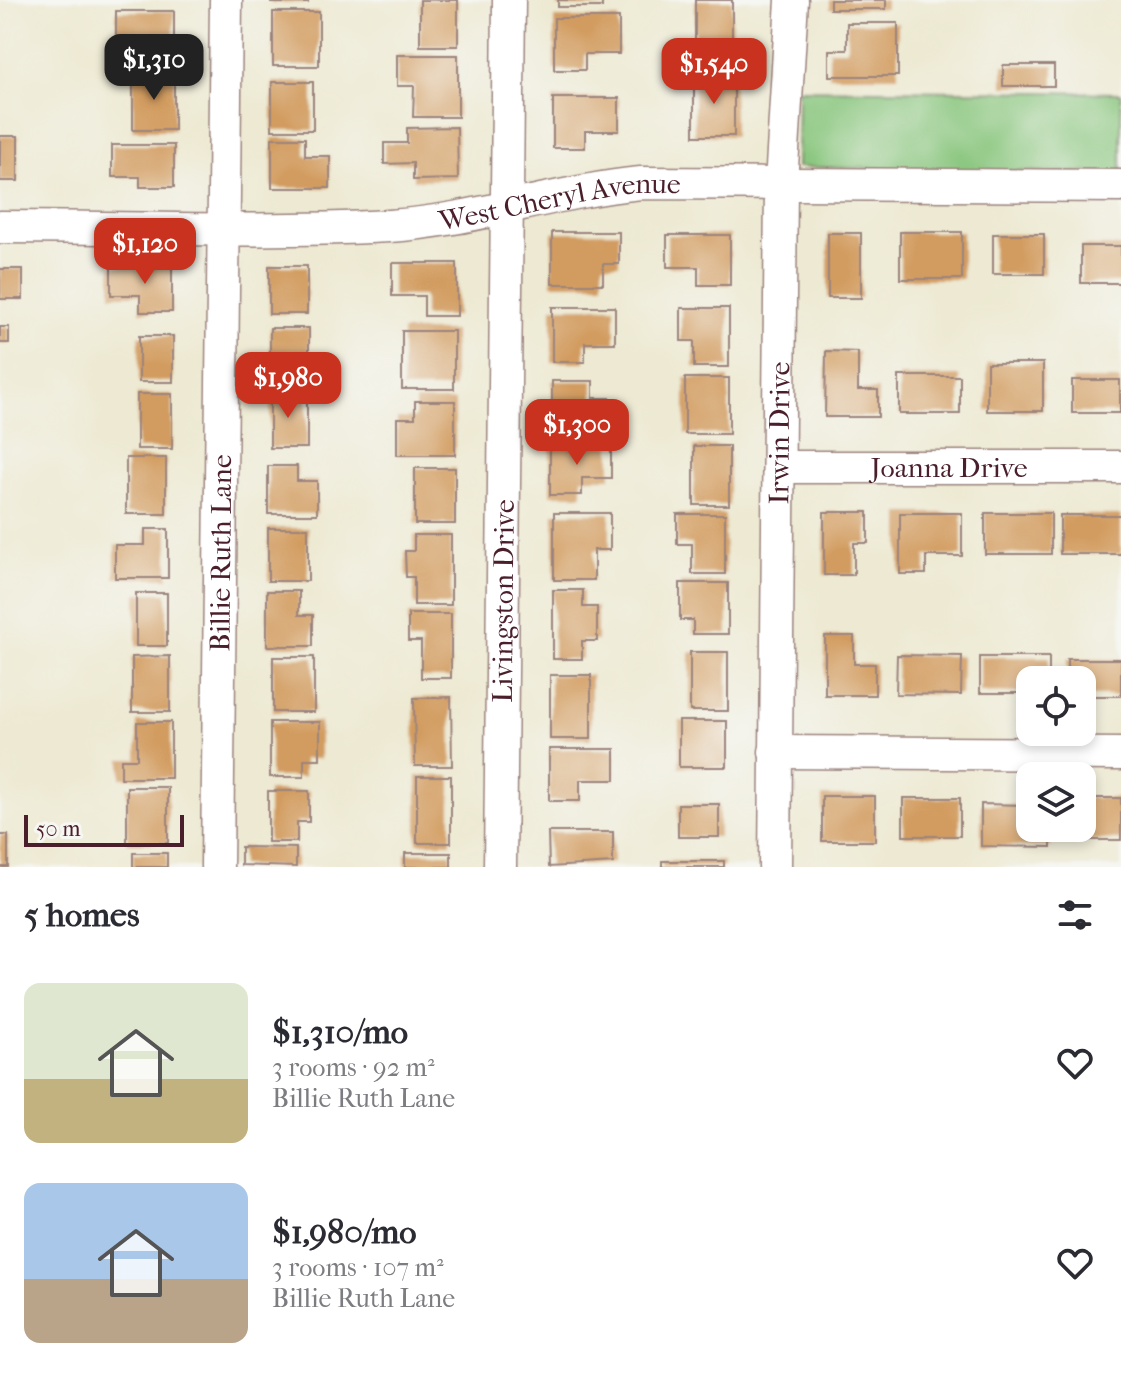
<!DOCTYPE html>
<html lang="en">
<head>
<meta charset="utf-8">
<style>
  :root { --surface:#fff; --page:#f7f7f7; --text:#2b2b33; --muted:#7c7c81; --accent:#c8321e }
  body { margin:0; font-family:"IM FELL French Canon",serif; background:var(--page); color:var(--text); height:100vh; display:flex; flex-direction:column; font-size:30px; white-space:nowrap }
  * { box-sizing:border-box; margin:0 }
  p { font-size:26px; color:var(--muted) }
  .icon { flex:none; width:44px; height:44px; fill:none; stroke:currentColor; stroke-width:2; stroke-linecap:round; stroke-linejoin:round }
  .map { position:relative; height:867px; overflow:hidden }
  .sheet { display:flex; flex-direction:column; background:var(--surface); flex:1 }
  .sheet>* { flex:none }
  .fabs { position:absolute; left:1016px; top:666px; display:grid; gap:16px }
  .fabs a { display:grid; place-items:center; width:80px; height:80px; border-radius:16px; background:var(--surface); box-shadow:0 4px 12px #0003; font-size:40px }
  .scale { position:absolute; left:24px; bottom:20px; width:160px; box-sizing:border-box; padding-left:8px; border:4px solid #4a1f2b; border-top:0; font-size:22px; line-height:28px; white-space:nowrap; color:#4a1f2b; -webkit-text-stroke:6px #f6f6f2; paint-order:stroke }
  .price { position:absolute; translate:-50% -68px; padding:0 18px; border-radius:16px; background:var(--accent); color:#fff; font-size:26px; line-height:52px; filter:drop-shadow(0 2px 4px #0008) }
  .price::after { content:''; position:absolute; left:50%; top:48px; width:24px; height:18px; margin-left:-12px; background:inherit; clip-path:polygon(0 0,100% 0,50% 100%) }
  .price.on { background:#222; color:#fff }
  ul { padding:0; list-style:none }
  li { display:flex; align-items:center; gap:24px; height:200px; padding:0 24px }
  li span { display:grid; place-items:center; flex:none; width:224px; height:160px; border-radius:16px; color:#555 }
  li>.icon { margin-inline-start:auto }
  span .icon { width:96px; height:96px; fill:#fffc; stroke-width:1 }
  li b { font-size:34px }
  h2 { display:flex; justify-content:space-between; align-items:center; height:96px; padding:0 24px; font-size:34px }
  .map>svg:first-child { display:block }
</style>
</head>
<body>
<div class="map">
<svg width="1121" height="867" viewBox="0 0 1121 867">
  <rect width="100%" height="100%" fill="#f6f6f2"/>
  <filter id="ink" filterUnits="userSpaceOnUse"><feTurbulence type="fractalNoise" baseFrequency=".0125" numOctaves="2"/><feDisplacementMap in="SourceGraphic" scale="16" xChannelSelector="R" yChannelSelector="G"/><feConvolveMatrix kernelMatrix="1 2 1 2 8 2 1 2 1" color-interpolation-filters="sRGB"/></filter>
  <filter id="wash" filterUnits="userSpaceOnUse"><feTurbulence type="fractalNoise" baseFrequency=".006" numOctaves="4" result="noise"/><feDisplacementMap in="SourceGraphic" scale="32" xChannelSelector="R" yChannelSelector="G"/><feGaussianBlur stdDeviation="1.8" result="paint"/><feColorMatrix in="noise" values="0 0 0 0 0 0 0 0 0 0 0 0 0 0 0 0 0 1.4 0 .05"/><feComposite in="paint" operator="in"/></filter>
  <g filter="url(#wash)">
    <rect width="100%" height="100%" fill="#ede9d2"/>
    <path fill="#87c57c" stroke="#687254" stroke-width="2" d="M798,89L1121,93V173L797,167Z"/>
    <g id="blocks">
      <path fill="#d29b5e" d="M271,0H308V3H271Z
        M420,0H458V46H420Z
        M558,0H602V7H558Z
        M695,0H732V56H695Z
        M830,0H886V9H830Z
        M116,11H174V66H133V49H116Z
        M273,12H319V66H273Z
        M554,18H619V54H585V70H554Z
        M847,23H898V76H829V50H847Z
        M397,55H458V117H413L414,86H397Z
        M1003,65H1054V86H1003Z
        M133,75H174V130H133Z
        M694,75H734V136H694Z
        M272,82H313V130H272Z
        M553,98H619V131H585V148H553Z
        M457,127L458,179L413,180V163L384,164V143H407V128Z
        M0,136H18V181H0Z
        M272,138H305V156H330V188H272Z
        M112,145H174V187H140V177H112Z
        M552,232H619V264H603V284H552Z
        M900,232H962V279H900Z
        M828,233H861V298H828Z
        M993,234H1044V274H993Z
        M667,235H730V285H698V267H667Z
        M1081,246H1121V283H1081Z
        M392,263H457V316H424V296H392Z
        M111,266H172V312H140V295H111Z
        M269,266H307V314H269Z
        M0,269H23V299H0Z
        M552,307H615V343H585V362H552Z
        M681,308H729V367H694V341H681Z
        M0,327H9V343H0Z
        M270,328H309V383H270Z
        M402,331H454V389H402Z
        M139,336H173V382H139Z
        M826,351L858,352V390H878V417H825Z
        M987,363H1043V411H987Z
        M899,376H960V414H899Z
        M685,378H729V434H685Z
        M1072,380H1120V413H1072Z
        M552,381H593V398H610V433H552Z
        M270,393H307V448H270Z
        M137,394H172V449H137Z
        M415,401H455V455H397V418H415Z
        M550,445H611V478H582V495H550Z
        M694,446H729V505H694Z
        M126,458H166V514H126Z
        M268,466H297V481H317V514H268Z
        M415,468H455V524H415Z
        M824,512H868V543H854V575H824Z
        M554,513H610V550H594V580H554Z
        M900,513H962V556H926V574H900Z
        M985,513H1051V554H985Z
        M677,514H725V574H692V544H677Z
        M1060,515H1121V554H1060Z
        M268,528H308V581H268Z
        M145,529H168V578H115V545H145Z
        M414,535H451V605H414V577H406L405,551H414Z
        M680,583H728V634H693V620H680Z
        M553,590H583V607H597V641H582V659H553Z
        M267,591H299V615H313V646H267Z
        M136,593H167V646H136Z
        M408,614H451V678H421V641H408Z
        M825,636H854V664H875V695H825Z
        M690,652H728V711H690Z
        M897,655L962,656L961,695L896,694Z
        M170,656V712H132V657Z
        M273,657H314V712H273Z
        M980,657H1049V680H1030V693H980Z
        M1067,659H1121V696H1082V680H1067Z
        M550,675H591V739H550Z
        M451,697L452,766H415L414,698Z
        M679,721H727V767H679Z
        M137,722H171V778H121V759H137Z
        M270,722H320V759H304V777H270Z
        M549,749H615V780H580V801H549Z
        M417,776H451V843H417Z
        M127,787H168V843H127Z
        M268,791H309V822H297V842H268Z
        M822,796H875V841H822Z
        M903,798H960V836H903Z
        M1082,798H1121V840H1071V828H1082Z
        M678,804H719V837H678Z
        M981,804L1030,805V828H1051V847L981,846Z
        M548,832H613V863L549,867Z
        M0,835H8V867H0Z
        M241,847L296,848V867L241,865Z
        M133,853H167V867H133Z
        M405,853H451V867H405Z
        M662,861H724V867H662Z"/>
    </g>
  </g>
  <g filter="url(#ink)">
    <use href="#blocks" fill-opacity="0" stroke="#9c847e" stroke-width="2"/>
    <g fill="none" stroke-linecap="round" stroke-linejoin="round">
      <defs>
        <g id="minor">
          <path id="s1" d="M0,227C129,227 260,233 389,226C474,221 556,191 641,183L1121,186"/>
          <path id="s2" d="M779,467H1121"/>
          <path d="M775,752L1121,754"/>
          <path id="s3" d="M217,867L226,0"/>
          <path id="s4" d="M500,867L509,0"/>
          <path id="s5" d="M775,867L781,184L792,0"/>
        </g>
      </defs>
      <use href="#minor" stroke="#9c847e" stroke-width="35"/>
      <use href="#minor" stroke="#fff" stroke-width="32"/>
    </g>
  </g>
  <g text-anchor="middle" stroke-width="6" stroke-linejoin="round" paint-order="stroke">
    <g font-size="28" fill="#4a1f2b" stroke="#f6f6f2">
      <text dy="10" stroke="none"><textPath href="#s1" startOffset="562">West Cheryl Avenue</textPath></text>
      <text dy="10" stroke="none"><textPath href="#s5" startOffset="434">Irwin Drive</textPath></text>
      <text dy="10" stroke="none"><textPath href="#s2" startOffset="170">Joanna Drive</textPath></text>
      <text dy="10" stroke="none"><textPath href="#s3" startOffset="314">Billie Ruth Lane</textPath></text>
      <text dy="10" stroke="none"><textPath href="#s4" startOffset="266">Livingston Drive</textPath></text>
    </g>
  </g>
</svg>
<div class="fabs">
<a><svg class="icon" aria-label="locate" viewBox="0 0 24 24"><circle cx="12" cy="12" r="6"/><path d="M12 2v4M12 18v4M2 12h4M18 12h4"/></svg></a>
<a><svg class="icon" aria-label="layers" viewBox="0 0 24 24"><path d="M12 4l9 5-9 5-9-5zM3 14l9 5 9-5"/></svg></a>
</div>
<div class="scale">50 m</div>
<b class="price on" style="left:154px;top:102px">$1,310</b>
<b class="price" style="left:714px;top:106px">$1,540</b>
<b class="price" style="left:145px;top:286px">$1,120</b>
<b class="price" style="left:288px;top:420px">$1,980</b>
<b class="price" style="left:577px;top:467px">$1,300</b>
</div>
<section class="sheet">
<h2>5 homes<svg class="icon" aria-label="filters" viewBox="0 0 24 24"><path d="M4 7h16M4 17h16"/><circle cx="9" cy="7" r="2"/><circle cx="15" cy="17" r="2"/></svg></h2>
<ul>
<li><span style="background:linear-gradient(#dfe7d0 60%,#c2b280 0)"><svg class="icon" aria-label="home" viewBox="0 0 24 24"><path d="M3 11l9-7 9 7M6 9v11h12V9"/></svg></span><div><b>$1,310/mo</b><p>3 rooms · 92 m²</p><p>Billie Ruth Lane</p></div><svg class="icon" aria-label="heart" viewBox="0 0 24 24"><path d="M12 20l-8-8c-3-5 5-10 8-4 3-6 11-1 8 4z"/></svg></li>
<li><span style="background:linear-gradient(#a9c7e8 60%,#b9a48a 0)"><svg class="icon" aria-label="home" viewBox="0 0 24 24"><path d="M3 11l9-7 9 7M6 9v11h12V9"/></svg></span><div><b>$1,980/mo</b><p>3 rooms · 107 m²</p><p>Billie Ruth Lane</p></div><svg class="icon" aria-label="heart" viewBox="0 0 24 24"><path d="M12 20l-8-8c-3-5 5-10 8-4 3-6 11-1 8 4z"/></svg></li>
</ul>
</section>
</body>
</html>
